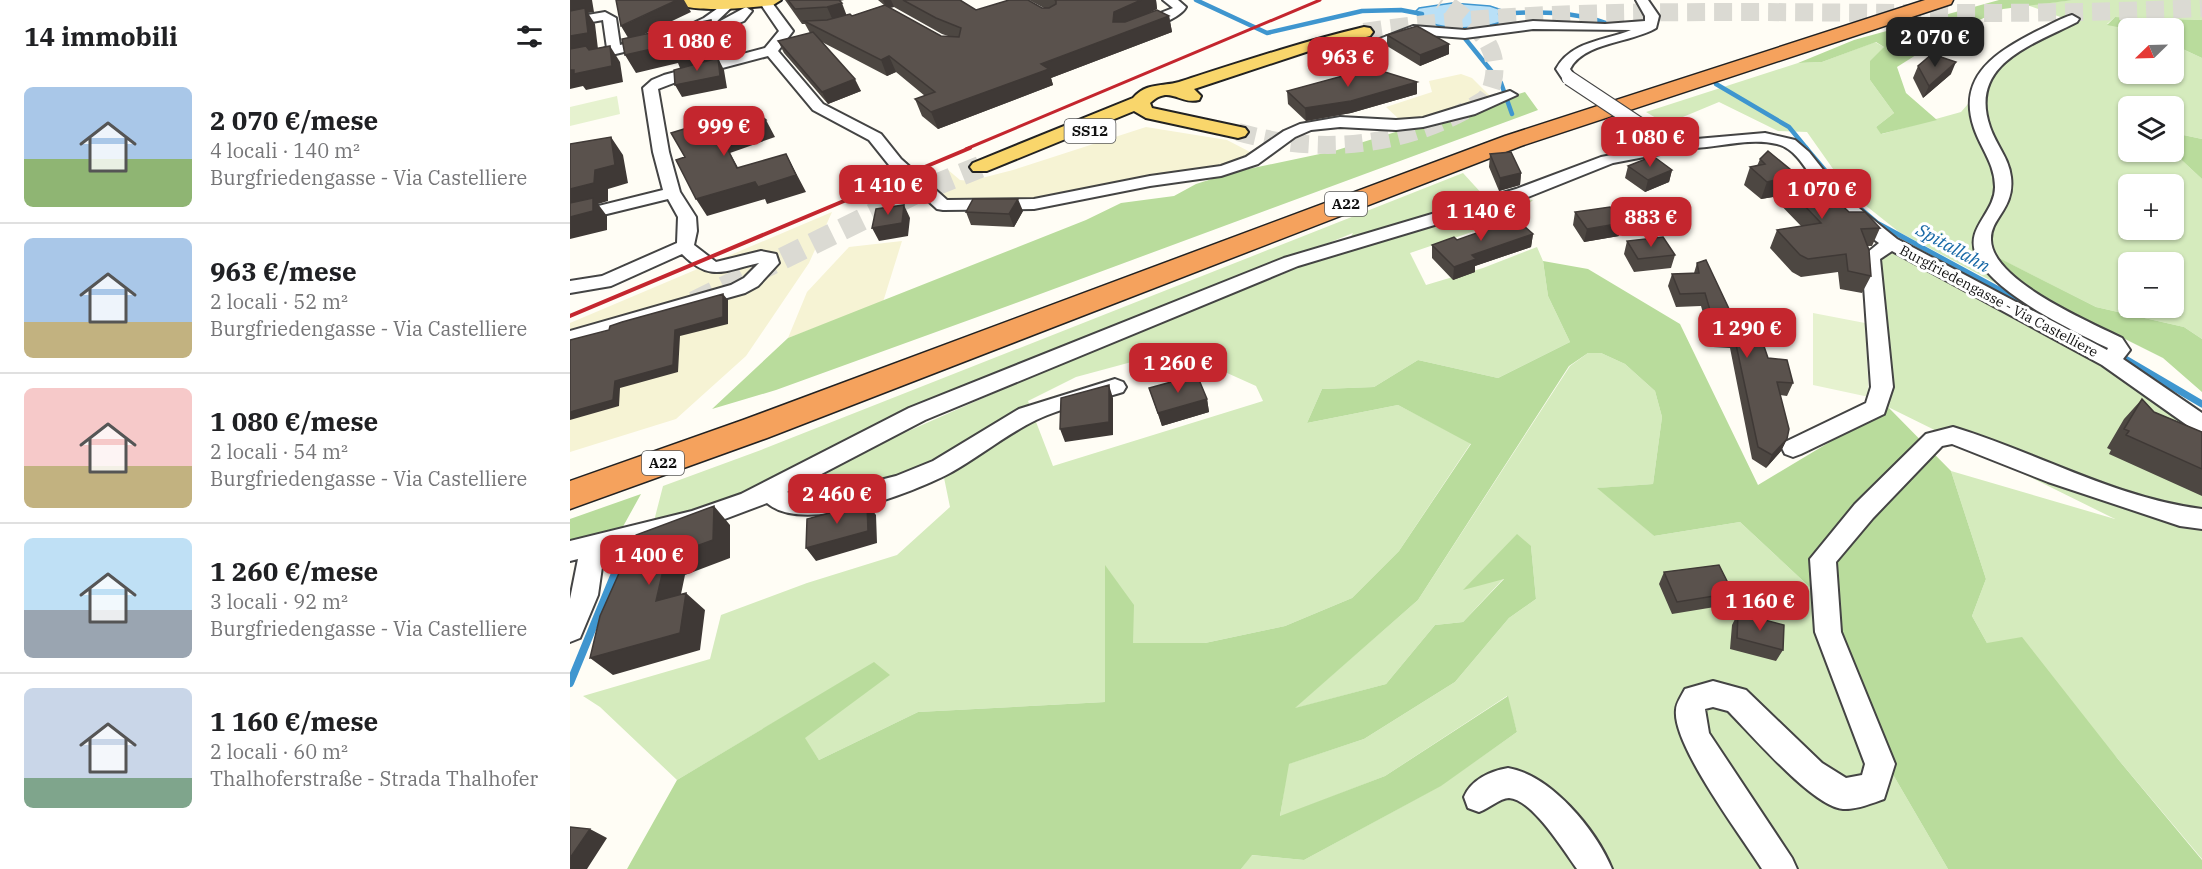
<!DOCTYPE html>
<html lang="it">
<head>
<meta charset="utf-8">
<style>
  :root { --surface:#fff; --page:#f6f6f6; --text:#202124; --muted:#757577; --line:#e0e0e0; --accent:#c4262e }
  body { margin:0; font-family:"IBM Plex Serif",serif; background:var(--page); color:var(--text); height:100vh; display:flex; flex-direction:column; font-size:22px; white-space:nowrap }
  * { box-sizing:border-box; margin:0 }
  p { font-size:20px; color:var(--muted) }
  .icon { flex:none; width:33px; height:33px; fill:none; stroke:currentColor; stroke-width:2; stroke-linecap:round; stroke-linejoin:round }
  .map { position:relative; flex:1; overflow:hidden }
  .sheet { display:flex; flex-direction:column; background:var(--surface); width:570px }
  .sheet>* { flex:none }
  .needle { width:39px; rotate:247deg }
  .tools { position:absolute; left:1548px; top:18px; display:grid; gap:12px }
  .tools a { display:grid; place-items:center; width:66px; height:66px; border-radius:9px; background:var(--surface); box-shadow:0 2px 4px #0004; font-size:30px }
  .price { position:absolute; translate:-50% -51px; padding:0 14px; border-radius:12px; background:var(--accent); color:#fff; font-size:20px; line-height:39px; filter:drop-shadow(0 2px 3px #0008) }
  .price::after { content:''; position:absolute; left:50%; top:36px; width:18px; height:14px; margin-left:-9px; background:inherit; clip-path:polygon(0 0,100% 0,50% 100%) }
  .price.active { background:#222; color:#fff }
  ul { padding:0; list-style:none }
  li { display:flex; align-items:center; gap:18px; height:150px; padding:0 24px }
  li+li { border-top:2px solid var(--line) }
  li span { display:grid; place-items:center; flex:none; width:168px; height:120px; border-radius:9px; color:#555 }
  li>.icon { margin-inline-start:auto }
  span .icon { width:72px; height:72px; fill:#fffc; stroke-width:1 }
  li b { font-size:26px }
  h2 { display:flex; justify-content:space-between; align-items:center; height:72px; padding:0 24px; font-size:26px }
  main { display:flex; flex:1; min-height:0 }
  .map>svg:first-child { display:block }
</style>
</head>
<body>
<main>
<section class="sheet">
<h2>14 immobili<svg class="icon" aria-label="filters" viewBox="0 0 24 24"><path d="M4 7h16M4 17h16"/><circle cx="9" cy="7" r="2"/><circle cx="15" cy="17" r="2"/></svg></h2>
<ul>
<li><span style="background:linear-gradient(#a9c7e8 60%,#8fb573 0)"><svg class="icon" aria-label="home" viewBox="0 0 24 24"><path d="M3 11l9-7 9 7M6 9v11h12V9"/></svg></span><div><b>2 070 €/mese</b><p>4 locali · 140 m²</p><p>Burgfriedengasse - Via Castelliere</p></div></li>
<li><span style="background:linear-gradient(#a9c7e8 70%,#c2b280 0)"><svg class="icon" aria-label="home" viewBox="0 0 24 24"><path d="M3 11l9-7 9 7M6 9v11h12V9"/></svg></span><div><b>963 €/mese</b><p>2 locali · 52 m²</p><p>Burgfriedengasse - Via Castelliere</p></div></li>
<li><span style="background:linear-gradient(#f6c9c9 65%,#c2b280 0)"><svg class="icon" aria-label="home" viewBox="0 0 24 24"><path d="M3 11l9-7 9 7M6 9v11h12V9"/></svg></span><div><b>1 080 €/mese</b><p>2 locali · 54 m²</p><p>Burgfriedengasse - Via Castelliere</p></div></li>
<li><span style="background:linear-gradient(#bfe0f5 60%,#9aa5b1 0)"><svg class="icon" aria-label="home" viewBox="0 0 24 24"><path d="M3 11l9-7 9 7M6 9v11h12V9"/></svg></span><div><b>1 260 €/mese</b><p>3 locali · 92 m²</p><p>Burgfriedengasse - Via Castelliere</p></div></li>
<li><span style="background:linear-gradient(#c9d6e8 75%,#7fa58c 0)"><svg class="icon" aria-label="home" viewBox="0 0 24 24"><path d="M3 11l9-7 9 7M6 9v11h12V9"/></svg></span><div><b>1 160 €/mese</b><p>2 locali · 60 m²</p><p>Thalhoferstraße - Strada Thalhofer</p></div></li>
</ul>
</section>
<div class="map">
<svg width="1632" height="869" viewBox="0 0 1632 869">
  <rect width="100%" height="100%" fill="#fffdf5"/>
  <path fill="#f6f3d4" d="M891,74L902,78L923,99L886,112L832,122L816,107L862,92L859,81Z
    M576,127L657,140L684,154L649,168L462,201L379,200L353,179L377,169L390,180L400,181L443,170Z
    M262,212L239,263L176,356L106,419L0,452V323Z
    M332,241L313,302L218,338L237,292L279,247Z"/>
  <path fill="#d5ebbd" fill-rule="evenodd" d="M1504,0H1632V20L1545,17L1537,24L1558,29V74H1604V45L1632,58V139L1604,133V106H1558V152H1603L1632,179V339L1614,327L1526,307L1430,259L1439,281L1431,286L1329,232L1280,193L1237,132L1208,131L1149,102L1096,124L1076,112L1228,63L1252,62L1305,42L1314,47L1300,80L1324,113L1306,127L1312,134L1391,112L1432,65L1493,18L1457,5ZM1558,184H1604V230H1558ZM1558,262H1604V308H1558Z
    M893,173L914,196L963,200L943,218L840,253L856,285L913,268L967,247L973,261L978,296L1000,342L928,378L848,360L804,387L752,389L737,423L828,405L901,443L829,551L782,598L715,626L635,643H563V605L535,566V702L348,712L249,760L234,738L319,675L304,663L107,780L30,707L13,696L140,659L151,615L237,583L327,555L380,507L371,463L269,498L232,501L213,492L282,456L490,364L711,275L775,246L783,233L524,339L231,470L146,505L84,521L93,486L191,450ZM606,350L686,386L693,401L483,466L458,401L506,377Z
    M1321,243L1632,411V859L1547,758L1417,643L1402,616L1416,579L1381,471L1545,519L1318,407L1307,258Z
    M1018,353H1031L1055,364L1085,391L1092,417L1083,484L1029,488L1084,536L1170,522L1260,606L1318,766L1378,869H671L681,855L734,860L870,786L947,732L937,696L815,776L710,817L718,764L794,739L885,682L939,618L966,599L961,546L894,589L935,577L893,622L865,625L816,684L723,709L848,600L1000,366Z"/>
  <path fill="#b9dc9c" d="M1429,0H1504L1433,9L1373,37L1333,47L1346,55L1327,67L1336,93L1367,120L1311,134L1306,127L1324,113L1300,80V61L1314,47L1306,42L1252,62L1228,63L1284,40Z
    M1545,17L1632,20V58L1604,45V28L1558,29L1537,25Z
    M955,92L968,110L435,307L206,390L142,409L218,338L516,220L551,203L604,196L626,184L664,172L764,151Z
    M1604,133L1632,139V179L1603,152Z
    M1429,258L1526,307L1614,327L1632,339V392L1593,358L1439,281Z
    M973,261L1018,269L1110,324L1188,485L1318,407L1381,471L1416,579L1402,616L1417,643L1452,637L1547,758L1632,860V869H1378L1318,766L1260,606L1170,522L1084,536L1027,488L1083,484L1092,417L1085,391L1055,364L1031,353H1018L999,366L848,600L725,708L816,684L865,625L893,622L934,579L893,590L947,534L961,546L966,599L939,618L885,682L794,739L719,764L710,816L815,776L938,696L947,732L871,786L734,860L682,855L671,869H57L107,780L304,662L320,675L235,738L249,760L348,712L535,702V565L564,605L563,643H635L715,626L782,598L829,551L901,444L828,405L737,423L752,389L804,387L848,360L928,378L1000,342L978,296Z
    M71,494L50,532L0,546V519Z"/>
  <path fill="#e6f2cf" d="M47,96L50,114L0,126V107Z
    M1243,313L1295,323L1299,397L1243,385Z"/>
  <path fill="#b9e0f7" stroke="#3f96cf" stroke-width="1.5" d="M882,3L920,6L938,12L936,20C915,30 860,33 845,12L849,8Z"/>
  <g fill="none" stroke-linecap="round" stroke-linejoin="round">
    <path stroke="#3f96cf" stroke-width="4.5" d="M626,0L697,33L792,11L831,10L852,14
      M930,14C968,11 1003,11 1039,24
      M889,31L931,83L942,114
      M1146,84L1219,127L1237,149"/>
    <path stroke="#3f96cf" stroke-width="5" d="M1236,148L1280,200L1307,223L1471,312"/>
    <path stroke="#3f96cf" stroke-width="7" d="M1523,340L1632,404
      M45,572L58,541"/>
    <path stroke="#3f96cf" stroke-width="8" d="M0,683L46,571"/>
    <path stroke="#dbdad3" stroke-width="18" stroke-dasharray="18 9" stroke-linecap="butt" d="M794,32C926,12 1059,12 1192,12C1339,13 1485,15 1632,8
      M668,132C752,156 837,147 912,101C919,96 921,90 923,81C932,43 899,19 871,0"/>
    <path stroke="#dbdad3" stroke-width="22" stroke-dasharray="22 11" stroke-linecap="butt" d="M124,302L348,192L410,167"/>
    <defs>
      <path id="minor" d="M188,0H200L223,31L208,51L253,104L311,134L331,159L377,200L464,199L580,176L651,166L676,157L714,131L730,124L770,117L826,120L853,118L940,91L947,95L905,114L853,127L826,130L770,127L741,130L725,137L688,164L651,176L580,186L464,209L373,210L367,209L319,165L299,140L243,110L198,56L122,76L88,89L99,152L110,192L126,217L127,231L124,245L146,262L191,251L206,254L209,263L188,286L175,293L57,326L0,345V331L161,285L174,278L189,263C155,270 141,283 112,254L41,286L0,293V281L32,276L107,243L108,217L98,199L0,223V213L93,190L83,152L73,88L82,80L94,75L195,48L209,31Z
        M593,0H608L616,7C611,18 578,31 565,29V23L603,8Z
        M1066,0H1078L1089,16L1086,28C1061,43 1014,42 1000,69L1006,78L999,82L994,81L986,69C1001,41 1034,41 1061,30L963,29L895,38L844,34L793,52L786,48L843,26L895,30L963,21L1035,24L1075,21V16Z
        M158,1L164,5L144,24L114,35L107,31L134,18Z
        M176,7L182,11L174,21L139,35L132,31Z
        M35,12L46,18L50,45L82,37L89,41L87,44L0,65V57L37,48L33,20L0,26V18Z
        M1502,15L1509,19L1507,22C1462,45 1398,64 1420,127C1426,145 1439,158 1441,177C1445,209 1420,218 1421,240C1422,281 1520,322 1552,338L1560,350L1553,359L1632,413V432L1624,430L1532,365L1322,251L1310,259L1323,387L1314,414L1231,454L1223,457L1215,454L1212,448L1215,442L1296,403L1301,387L1292,257L1309,243C1290,230 1272,215 1256,198C1241,181 1231,150 1207,144C1172,136 1136,153 1100,147L1090,154L1043,163L958,197L728,266L355,420L217,492L231,496L255,494L326,476L363,461L449,409L545,379L553,382L556,387L553,392C524,401 493,407 466,420C435,435 409,457 380,473C342,493 234,535 197,503L123,531L34,553L28,595L10,638L0,642V599L8,559L0,561V541L122,511L171,494L339,408L714,258L946,189L1031,157L1074,149L1087,142L1077,135L1085,130L1115,140L1195,133L1225,140L1239,152L1274,196L1327,239L1537,350L1538,348C1502,330 1420,292 1406,254C1395,228 1425,213 1425,187C1425,164 1411,149 1404,128C1386,75 1428,51 1469,30C1480,25 1491,18 1502,15Z
        M1383,427C1466,452 1545,498 1632,509V529L1610,526L1478,482L1382,444L1372,446L1303,518L1266,562L1271,632L1325,764L1314,799C1303,803 1286,810 1273,809C1243,807 1180,733 1158,711L1143,707L1135,709L1139,733L1222,858L1227,869H1192C1172,837 1102,745 1106,710C1106,703 1112,695 1115,689L1143,681L1176,690L1252,763L1276,778L1292,775L1295,764L1245,632L1240,559L1285,504L1356,434Z
        M938,768C981,775 1026,830 1042,869H1007C994,851 962,799 939,798C930,798 918,809 909,812L898,808L894,797C901,780 920,771 938,768Z"/>
      <path id="major" d="M102,0H211L203,5C183,7 114,15 102,0Z
        M794,27L800,28L803,32L800,36L739,51L624,89L631,96L629,100C609,105 600,84 580,103L582,108L675,128L678,132L675,136L668,138L576,118L564,111L417,171H403L400,167L403,163L563,98C577,82 592,87 609,82C671,62 731,42 794,27Z"/>
      <path id="highway" d="M1355,0H1383L1381,4L951,146L197,438L0,509V481L173,420L935,136Z"/>
    </defs>
    <use href="#minor" stroke="#444" stroke-width="4"/>
    <use href="#major" stroke="#222" stroke-width="4"/>
    <use href="#highway" stroke="#222" stroke-width="3"/>
    <use href="#minor" fill="#fff" fill-rule="evenodd"/>
    <use href="#major" fill="#f9d66b" fill-rule="evenodd"/>
    <use href="#highway" fill="#f5a25d" fill-rule="evenodd"/>
    <path stroke="#c4262e" stroke-width="3" d="M396,149L750,0"/>
    <path stroke="#c4262e" stroke-width="4" d="M0,316L400,148"/>
    <defs>
      <path id="minor-bridge" d="M999,78L1079,131"/>
    </defs>
    <use href="#minor-bridge" stroke="#444" stroke-width="16" stroke-linecap="butt"/>
    <use href="#minor-bridge" stroke="#fff" stroke-width="14"/>
  </g>
  <path fill="#4d4742" fill-rule="evenodd" d="M215,0H274L270,1L276,15L282,16L314,5L308,0H390L406,10L474,8L459,0H586L587,9L579,13L599,16L602,32L481,78L483,85L368,129L352,116L345,99L355,96L326,72L317,76L252,42L291,91L258,104L214,53L208,41L240,33L235,24H232ZM324,7L372,34L378,36H371L320,8Z
    M817,35L879,44V54L850,66L817,46Z
    M1348,66L1381,74L1353,98L1343,78Z
    M847,82V94L781,113L736,121L718,104L717,91Z
    M920,154L951,173L950,185L929,191L919,167Z
    M1190,159L1237,183L1279,212L1310,228L1302,246H1297L1301,276L1292,293L1270,289L1268,272L1231,277L1222,272L1200,248L1207,230L1231,226L1203,197L1191,199L1174,185L1180,167L1187,166Z
    M1058,166L1102,170L1099,182L1075,192L1055,178Z
    M453,211L444,227L401,225L396,212Z
    M1005,212L1049,236L1014,242L1003,225Z
    M963,234L961,247L905,266V272L883,280L862,258V245L887,240Z
    M1057,241L1105,255L1101,268L1064,272L1054,254Z
    M1127,263L1161,313L1198,358L1223,383L1217,396L1210,395L1217,439L1211,451L1196,468L1182,459L1160,348L1143,347L1131,306L1106,307L1098,286L1102,274L1124,273Z
    M579,388L637,399L639,412L592,426Z
    M1572,399L1584,412L1632,432V496L1539,454L1541,450L1537,448L1554,419Z
    M1094,572L1163,593L1157,605L1102,614L1089,584Z
    M1168,613L1213,650L1206,661L1160,649L1162,625Z"/>
  <path fill="#3f3936" d="M0,0H22L24,12L18,13L25,24L28,49L0,55Z
    M107,0H114L121,12L60,41L51,26Z
    M313,0H321L324,7L317,8Z
    M571,0H586L587,9L547,28L599,16L602,32L481,78L483,85L368,129L361,112L471,64L543,22L544,12Z
    M272,3L278,19L264,23L257,7Z
    M141,20L150,37L153,57L148,58L154,70L157,88L112,97L105,85L110,68L108,63L66,73L55,55Z
    M879,44V54L850,66V55Z
    M40,46L50,62L53,82L16,90L13,86L0,89V70Z
    M319,56L326,72L317,76L311,60Z
    M1386,62L1381,74L1353,98L1359,86Z
    M285,79L291,91L258,104L252,92Z
    M847,82V94L781,113L736,121L735,108Z
    M196,120L205,137L160,153L177,184L216,154L236,192L197,204L195,199L137,216L126,199L167,168L151,136Z
    M41,137L53,155L58,183L38,189V201L28,204L37,216V230L0,239V189L25,170Z
    M1102,170L1099,182L1075,192L1078,180Z
    M951,173L950,185L929,191L930,178Z
    M1209,179L1203,197L1191,199L1197,182Z
    M448,199L453,211L444,227L439,214Z
    M334,205L340,218L338,236L309,241L302,228Z
    M1052,223L1049,236L1014,242L1017,229Z
    M963,234L961,247L905,266V272L883,280L884,267L902,255Z
    M153,294L158,300V324L110,336L108,372L50,388L49,406L0,420V412L45,381L105,330Z
    M539,385L543,398V435L495,442L490,429Z
    M637,399L639,412L592,426L588,413Z
    M1217,439L1211,451L1196,468L1202,455Z
    M297,503L306,515L307,543L246,561L236,548Z
    M144,506L160,525V558L115,575L106,618L86,601L96,557Z
    M116,593L135,610L130,650L43,675L20,658Z
    M20,829L37,838L17,869H0V858Z"/>
  <path fill="#5a524d" stroke="#3f3936" stroke-width="1.5" d="M46,0H107L51,26Z
    M218,0H269L272,3L257,7L225,9Z
    M333,0H390L406,10L439,0H458L472,8H479L486,4V1L485,0H571L544,12L543,22H555L587,10L599,16L471,64L479,69L361,112L345,99L365,92L319,56L311,60L234,21L257,20L280,14L282,16L315,5L371,36L389,37L391,28L366,18Z
    M15,8L18,33L0,36V11Z
    M141,20L143,40L100,51V45L55,55L52,39Z
    M847,26L879,44L850,55L817,35Z
    M243,32L285,79L252,92L208,41Z
    M16,46L19,50L40,46L42,66L4,74V70H0V49Z
    M1362,54L1386,62L1359,86L1348,66Z
    M148,58L150,76L105,85L104,70Z
    M802,68L847,82L781,101L735,108L717,91Z
    M182,108L196,120L151,136L167,168L216,154L226,175L188,187L185,182L126,199L106,160L115,157L101,133Z
    M41,137L45,165L25,170L24,183L0,189V144Z
    M1198,151L1237,183L1248,182L1279,212H1295L1310,228L1291,229L1299,250L1301,276L1278,271L1276,254L1238,259L1230,255L1207,230L1251,223L1209,179L1197,182L1180,167L1195,164L1190,159Z
    M941,152L951,173L930,178L920,154Z
    M1083,156L1102,170L1078,180L1058,166Z
    M23,198V211L0,217V203Z
    M403,199H448L439,214L396,212Z
    M334,205L332,223L302,228L306,209Z
    M1040,207L1052,223L1017,229L1005,212Z
    M946,219L963,234L902,255L906,259L884,267L862,245L884,237L887,240Z
    M1093,237L1105,255L1068,259L1057,241Z
    M1136,260L1161,313L1183,314L1198,358L1217,360L1223,383L1207,382L1219,429L1217,439L1202,455L1188,447L1164,335L1147,334L1135,293L1110,294L1102,274L1129,273L1127,263Z
    M153,294V317L105,330L103,365L45,381L43,400L0,412V340L39,330L40,326L52,322Z
    M627,375L637,399L588,413L579,388Z
    M539,385V422L490,429L491,398Z
    M1572,399L1584,412L1632,432V469L1556,435L1559,431L1554,429Z
    M297,503L298,531L236,548L237,519Z
    M144,506L143,540L96,557L86,601L116,593L110,633L20,658L30,616L66,535Z
    M1149,565L1163,593L1107,602L1094,572Z
    M1168,613L1214,625L1213,650L1167,638Z
    M0,827L20,829L0,858Z"/>
  <g text-anchor="middle" stroke-width="6" stroke-linejoin="round" paint-order="stroke">
    <g font-size="14" fill="#111" stroke="#fff">
      <text transform="translate(1429 301) rotate(28)" y="5">Burgfriedengasse - Via Castelliere</text>
    </g>
    <g fill="#fff" stroke="#585858" stroke-width="1.5">
      <rect x="494.5" y="119" width="51" height="24" rx="4.5"/>
      <rect x="755" y="192" width="42" height="24" rx="4.5"/>
      <rect x="72" y="451" width="42" height="24" rx="4.5"/>
    </g>
    <g font-size="15" font-weight="bold" fill="#111">
      <text x="520" y="136">SS12</text>
      <text x="776" y="209">A22</text>
      <text x="93" y="468">A22</text>
    </g>
    <g font-size="18" font-style="italic" fill="#1768a6" stroke="#fff">
      <text transform="translate(1383 248) rotate(29)" y="6">Spitallahn</text>
    </g>
  </g>
</svg>
<div class="tools">
<a><svg class="needle" viewBox="-14 -14 28 28"><path d="M0-13l5 13h-10z" fill="#e53935"/><path d="M0 13l5-13h-10z" fill="#757577"/></svg></a>
<a><svg class="icon" aria-label="layers" viewBox="0 0 24 24"><path d="M12 4l9 5-9 5-9-5zM3 14l9 5 9-5"/></svg></a>
<a>+</a>
<a>−</a>
</div>
<b class="price active" style="left:1365px;top:68px">2 070 €</b>
<b class="price" style="left:127px;top:72px">1 080 €</b>
<b class="price" style="left:778px;top:88px">963 €</b>
<b class="price" style="left:154px;top:157px">999 €</b>
<b class="price" style="left:1080px;top:168px">1 080 €</b>
<b class="price" style="left:318px;top:216px">1 410 €</b>
<b class="price" style="left:1252px;top:220px">1 070 €</b>
<b class="price" style="left:911px;top:242px">1 140 €</b>
<b class="price" style="left:1081px;top:248px">883 €</b>
<b class="price" style="left:1177px;top:359px">1 290 €</b>
<b class="price" style="left:608px;top:394px">1 260 €</b>
<b class="price" style="left:267px;top:525px">2 460 €</b>
<b class="price" style="left:79px;top:586px">1 400 €</b>
<b class="price" style="left:1190px;top:632px">1 160 €</b>
</div>
</main>
</body>
</html>
